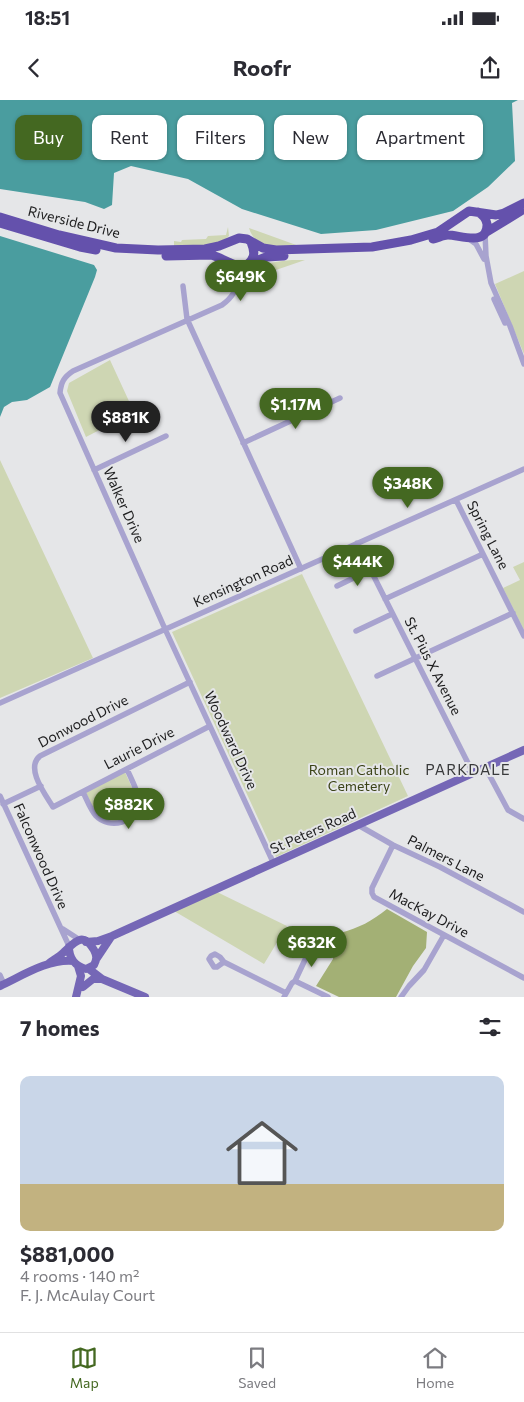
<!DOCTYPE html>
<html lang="en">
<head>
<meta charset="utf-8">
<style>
  :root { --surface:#fff; --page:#f2f2f3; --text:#2b2b33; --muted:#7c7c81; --line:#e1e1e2; --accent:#446821 }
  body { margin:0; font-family:Commissioner,sans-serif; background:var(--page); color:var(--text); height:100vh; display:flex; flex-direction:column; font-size:19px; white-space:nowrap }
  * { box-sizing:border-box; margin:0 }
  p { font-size:16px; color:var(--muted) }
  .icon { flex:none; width:28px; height:28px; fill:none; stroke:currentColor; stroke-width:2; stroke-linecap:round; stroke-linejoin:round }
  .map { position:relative; height:897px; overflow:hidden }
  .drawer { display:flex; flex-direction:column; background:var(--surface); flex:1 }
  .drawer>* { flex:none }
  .hud { position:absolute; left:15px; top:15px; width:495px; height:45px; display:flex; gap:10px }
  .price { position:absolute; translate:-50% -42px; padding:0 11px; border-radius:18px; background:var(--accent); color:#fff; font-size:16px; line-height:32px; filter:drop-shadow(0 1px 2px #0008) }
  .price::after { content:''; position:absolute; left:50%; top:30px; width:15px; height:11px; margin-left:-8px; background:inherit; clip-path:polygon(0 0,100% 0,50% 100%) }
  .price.on { background:#222; color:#fff }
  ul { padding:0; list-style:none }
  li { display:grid; align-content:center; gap:10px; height:265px; padding:0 20px }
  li+li { border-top:1px solid var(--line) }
  li span { display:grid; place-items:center; height:155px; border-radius:10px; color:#555 }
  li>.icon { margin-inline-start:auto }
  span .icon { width:90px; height:90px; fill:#fffc; stroke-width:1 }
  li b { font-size:21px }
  h2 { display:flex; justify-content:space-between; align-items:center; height:60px; padding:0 20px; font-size:21px }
  .tag { padding:0 18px; border-radius:10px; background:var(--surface); box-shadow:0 1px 4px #0004; font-size:18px; line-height:45px }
  .tag.on { background:var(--accent); color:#fff }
  .status { display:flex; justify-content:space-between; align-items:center; height:35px; padding:0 25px; background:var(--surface); direction:ltr }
  .status svg { height:14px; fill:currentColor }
  header { display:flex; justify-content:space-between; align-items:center; height:65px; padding:0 20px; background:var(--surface); font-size:22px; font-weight:700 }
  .dock { display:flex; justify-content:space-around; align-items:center; height:70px; border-top:1px solid var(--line); background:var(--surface); font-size:14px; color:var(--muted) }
  .dock a { display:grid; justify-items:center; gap:2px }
  .dock .on { color:var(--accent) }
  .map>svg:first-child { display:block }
</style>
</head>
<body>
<div class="status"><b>18:51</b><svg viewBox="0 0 49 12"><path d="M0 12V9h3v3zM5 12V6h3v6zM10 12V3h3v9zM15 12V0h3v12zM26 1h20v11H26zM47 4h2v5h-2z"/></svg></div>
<header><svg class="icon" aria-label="back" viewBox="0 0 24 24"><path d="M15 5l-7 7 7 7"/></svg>Roofr<svg class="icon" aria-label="share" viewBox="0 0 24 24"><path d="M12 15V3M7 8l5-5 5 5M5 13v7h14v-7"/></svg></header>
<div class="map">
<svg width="524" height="897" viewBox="0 0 524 897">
  <rect width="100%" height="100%" fill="#e5e6e8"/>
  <path fill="#ced6b3" d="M228,127L229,136C215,149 191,146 174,146V141L181,142L182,140L206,139L208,136L226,135Z
    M249,128L299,146C279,147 256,151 249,128Z
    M292,160H305L273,171L270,166L256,170L246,186L242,188C245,164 272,162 292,160Z
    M524,171V254L495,184Z
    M110,260L134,312L86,337L67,291L69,283Z
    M0,360L93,558L0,598Z
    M524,462V530L503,488L520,480L513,467Z
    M302,474L408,696L276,757L172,532Z
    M125,672C128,680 134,689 135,698C138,717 114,728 100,716C93,710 89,700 86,692Z
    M217,792L287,826L264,864L174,811Z"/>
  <path fill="#a3b075" d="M387,809L427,832L426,848L413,866L396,897H339L316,886L333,859L332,848L339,843L340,833C359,828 372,821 387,809Z"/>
  <path fill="#4a9d9f" d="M0,0H518L512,3L515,61L488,87L453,111L376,130L321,134L242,109L188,79L131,66L114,73L112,105L104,109L85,102L0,89Z
    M0,136L94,165L97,170L95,177L50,287L27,300L12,302L4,307L0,317Z"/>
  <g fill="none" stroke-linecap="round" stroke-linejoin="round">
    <path stroke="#a8a3cf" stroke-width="5.5" d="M485,133L486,156L491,183L510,226L524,264
      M469,139L476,144L484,159
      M231,163L235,170V185
      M246,165C237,180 239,193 222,205L73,271C64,277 61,282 60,293L165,529L273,762
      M183,186L187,219L301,469
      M494,199L505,223
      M243,343L340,298
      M94,370L166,336
      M456,400L524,536
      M357,443L473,673
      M337,486L370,470
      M385,499L483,454
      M356,531L392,514
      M377,576L513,513
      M190,582L40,656C25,668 45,694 53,707L210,626
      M0,603L524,369
      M485,667L508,710L524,719
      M83,692C87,700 90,709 96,716C109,730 138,723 138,702C139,692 131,679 127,669
      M0,696L69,846
      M3,704L41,686
      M358,725L393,745L440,767L524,812
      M393,745L372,788V793L374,797L524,878
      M63,829L80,840
      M224,862L217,867H214L209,859L211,856L215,854L220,857L224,862L286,893
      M0,875L4,884
      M295,881L328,897
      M284,897L292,883L295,881L311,847
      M401,897L409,886L424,870L444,835"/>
    <path stroke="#7567b6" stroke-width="8" d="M86,842L98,841L112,836L524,650
      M97,858L111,837
      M48,864C53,860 59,857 64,852C75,842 83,831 94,850C97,856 97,859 94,865L86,869C75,866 69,858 69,847
      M89,869L102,879L145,897
      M0,886C22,876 47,859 73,861
      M83,887L93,879H102
      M76,897L81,876L78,866"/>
    <path stroke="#6451ac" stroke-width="9" d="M0,117L59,135L116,148L158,150L205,149L219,146L239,138L247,139L263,148L276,150L372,147L411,140L438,132L469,111L496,115L504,113L524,103
      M0,123L80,147L96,150
      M485,133L521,111
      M433,139C438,138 443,135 448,135C460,135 488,147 487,124C486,118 483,115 478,112
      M166,156L211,155C224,157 245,177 253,157C255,152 253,147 251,142
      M248,164L266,157L284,156"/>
  </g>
  <g text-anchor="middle" stroke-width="4" stroke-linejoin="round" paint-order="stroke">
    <g font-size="14" fill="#1d1d1e" stroke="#e5e6e8">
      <text transform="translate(74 122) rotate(14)" y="5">Riverside Drive</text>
      <text transform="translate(124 405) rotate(66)" y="5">Walker Drive</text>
      <text transform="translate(488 435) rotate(63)" y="5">Spring Lane</text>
      <text transform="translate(243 481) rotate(-24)" y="5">Kensington Road</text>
      <text transform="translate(433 566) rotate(63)" y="5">St. Pius X Avenue</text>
      <text transform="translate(83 621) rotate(-27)" y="5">Donwood Drive</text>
      <text transform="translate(231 640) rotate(65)" y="5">Woodward Drive</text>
      <text transform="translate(139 648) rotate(-27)" y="5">Laurie Drive</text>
      <text transform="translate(313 731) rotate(-24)" y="5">St Peters Road</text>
      <text transform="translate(41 756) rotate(66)" y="5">Falconwood Drive</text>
      <text transform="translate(446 758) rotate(27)" y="5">Palmers Lane</text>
      <text transform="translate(429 813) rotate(28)" y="5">MacKay Drive</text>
    </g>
    <g font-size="14" fill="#3b4317" stroke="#e5e6e8">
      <text x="359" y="675">Roman Catholic<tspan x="359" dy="16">Cemetery</tspan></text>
    </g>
    <g font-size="15" letter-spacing="1" fill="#393a3b" stroke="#e5e6e8">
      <text x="468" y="675">PARKDALE</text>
    </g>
  </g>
</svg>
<b class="price" style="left:241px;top:202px">$649K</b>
<b class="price" style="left:296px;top:330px">$1.17M</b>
<b class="price on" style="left:126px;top:343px">$881K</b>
<b class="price" style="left:408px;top:409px">$348K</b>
<b class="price" style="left:358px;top:487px">$444K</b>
<b class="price" style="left:129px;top:730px">$882K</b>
<b class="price" style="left:312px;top:868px">$632K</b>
<div class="hud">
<a class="tag on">Buy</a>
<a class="tag">Rent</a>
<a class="tag">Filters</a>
<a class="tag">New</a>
<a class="tag">Apartment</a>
</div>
</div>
<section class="drawer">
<h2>7 homes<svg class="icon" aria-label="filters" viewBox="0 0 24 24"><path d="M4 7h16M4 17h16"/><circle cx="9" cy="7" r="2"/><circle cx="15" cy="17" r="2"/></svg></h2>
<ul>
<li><span style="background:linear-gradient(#c9d6e8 70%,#c2b280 0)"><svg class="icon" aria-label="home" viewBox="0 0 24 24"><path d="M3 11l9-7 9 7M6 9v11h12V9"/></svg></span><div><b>$881,000</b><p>4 rooms · 140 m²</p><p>F. J. McAulay Court</p></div></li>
</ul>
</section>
<nav class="dock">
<a class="on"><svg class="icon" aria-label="map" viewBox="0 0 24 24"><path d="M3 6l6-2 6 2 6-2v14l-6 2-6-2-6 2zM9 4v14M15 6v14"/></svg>Map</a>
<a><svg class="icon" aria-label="saved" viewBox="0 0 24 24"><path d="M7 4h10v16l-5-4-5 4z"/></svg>Saved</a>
<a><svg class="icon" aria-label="home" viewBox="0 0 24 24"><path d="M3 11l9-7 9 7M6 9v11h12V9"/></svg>Home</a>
</nav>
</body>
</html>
